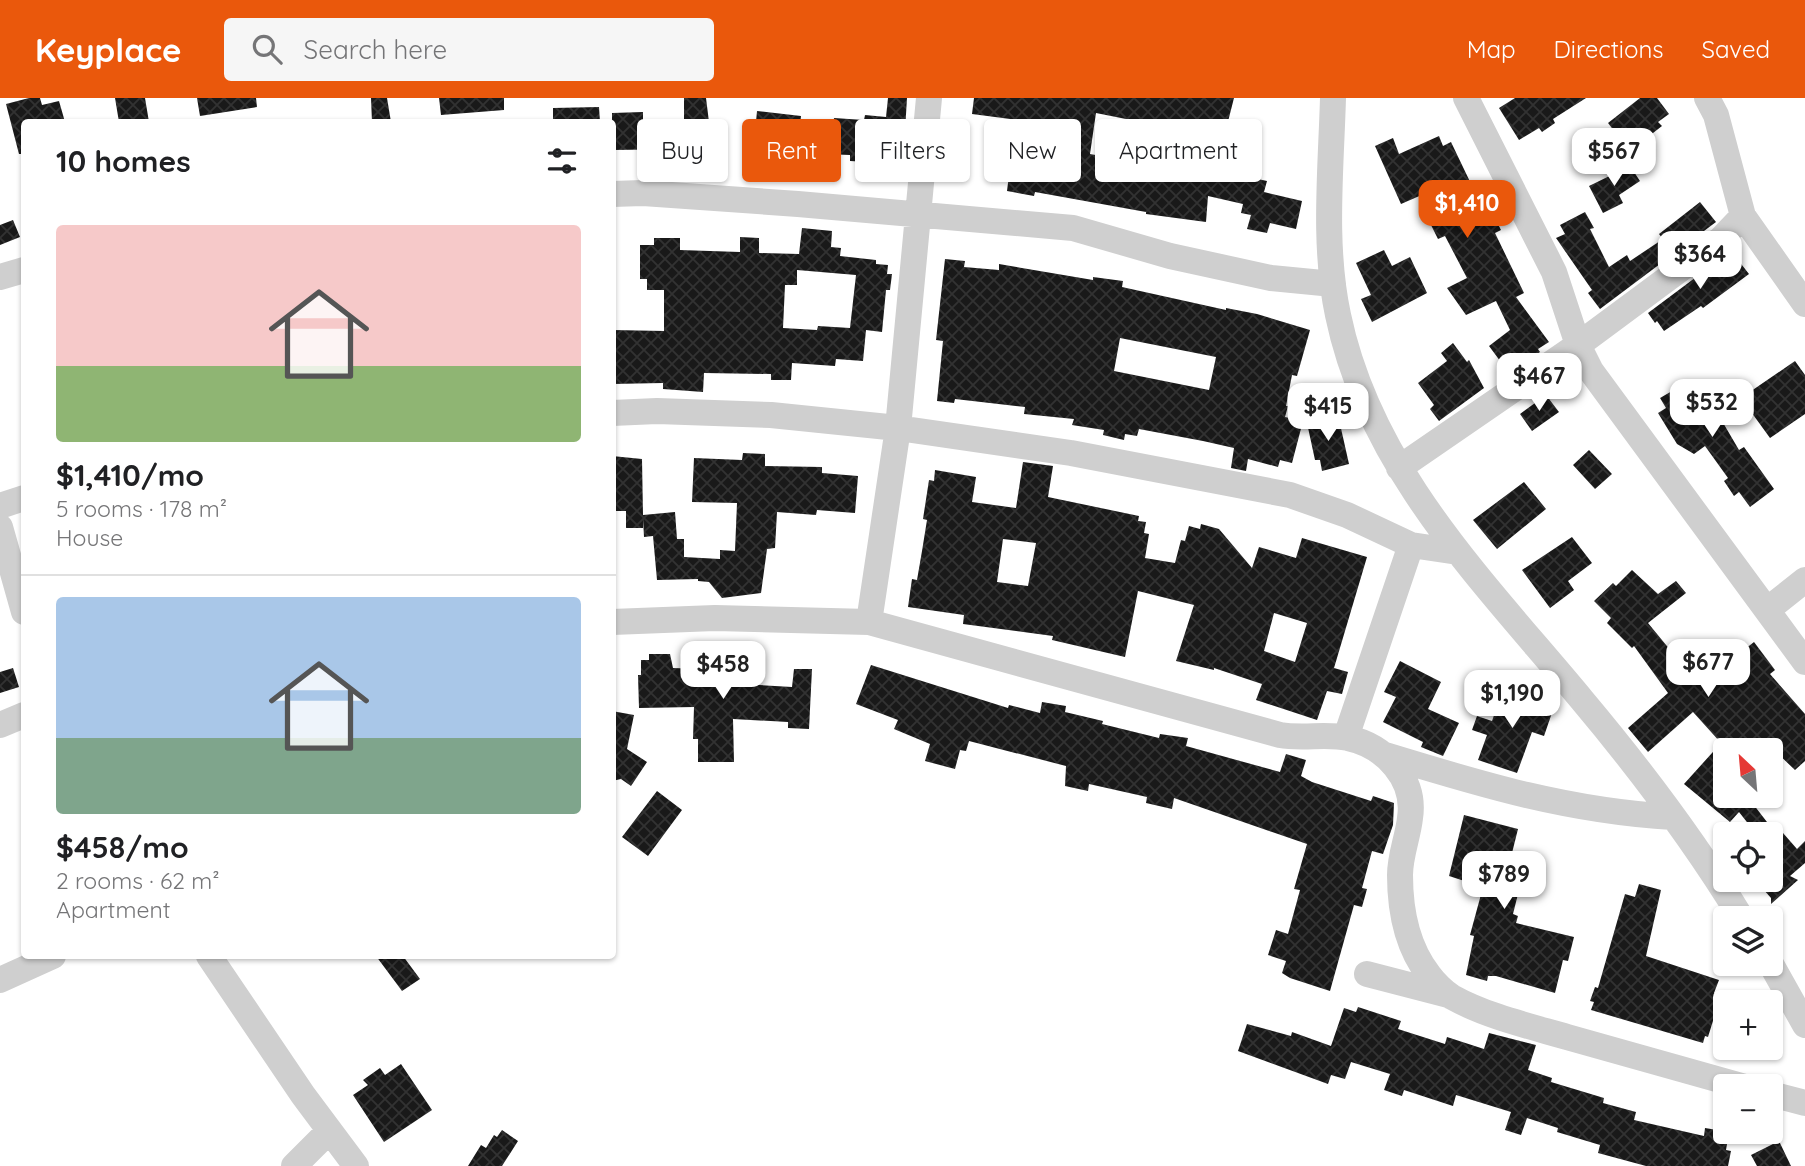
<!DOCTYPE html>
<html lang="en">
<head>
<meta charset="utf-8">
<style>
  :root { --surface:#fff; --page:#f6f6f6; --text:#202124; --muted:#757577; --line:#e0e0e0; --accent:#ea580c }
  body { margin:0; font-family:Quicksand,sans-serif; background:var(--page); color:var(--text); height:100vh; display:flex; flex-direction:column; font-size:26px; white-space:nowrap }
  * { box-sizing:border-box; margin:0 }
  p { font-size:23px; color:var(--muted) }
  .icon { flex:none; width:38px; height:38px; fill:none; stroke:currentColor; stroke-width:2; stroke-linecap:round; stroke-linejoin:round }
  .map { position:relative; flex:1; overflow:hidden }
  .sheet { position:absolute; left:21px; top:21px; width:595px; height:840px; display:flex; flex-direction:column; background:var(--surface); border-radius:7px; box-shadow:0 2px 5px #0004 }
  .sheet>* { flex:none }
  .guide { position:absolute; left:637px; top:21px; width:665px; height:63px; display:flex; gap:14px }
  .needle { width:46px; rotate:334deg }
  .tools { position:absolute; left:1713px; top:640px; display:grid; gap:14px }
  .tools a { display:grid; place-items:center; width:70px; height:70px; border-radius:7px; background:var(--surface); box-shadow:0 2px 5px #0004; font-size:35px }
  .price { position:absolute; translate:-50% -60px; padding:0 16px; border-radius:14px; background:#fff; color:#222; font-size:23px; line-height:46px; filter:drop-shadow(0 2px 4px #0008) }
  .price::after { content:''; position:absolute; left:50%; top:42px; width:21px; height:16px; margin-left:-10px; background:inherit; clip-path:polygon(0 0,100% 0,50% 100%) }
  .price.current { background:var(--accent); color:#fff }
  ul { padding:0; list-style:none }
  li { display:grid; align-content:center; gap:14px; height:371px; padding:0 35px }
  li+li { border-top:2px solid var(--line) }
  li span { display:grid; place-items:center; height:217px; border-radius:7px; color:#555 }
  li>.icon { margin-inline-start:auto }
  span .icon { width:126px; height:126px; fill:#fffc; stroke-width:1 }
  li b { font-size:30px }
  h2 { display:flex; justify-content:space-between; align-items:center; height:84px; padding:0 35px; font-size:30px }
  .pill { padding:0 24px; border-radius:7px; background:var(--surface); box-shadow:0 2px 5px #0004; font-size:24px; line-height:63px }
  .pill.current { background:var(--accent); color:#fff }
  header { display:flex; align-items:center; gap:42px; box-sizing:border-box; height:98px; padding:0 35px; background:var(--accent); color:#fff }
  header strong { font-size:33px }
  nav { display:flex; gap:38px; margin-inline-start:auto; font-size:24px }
  .search { width:490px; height:63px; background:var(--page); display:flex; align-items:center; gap:18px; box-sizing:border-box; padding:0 24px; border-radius:7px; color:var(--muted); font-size:26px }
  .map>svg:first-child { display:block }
</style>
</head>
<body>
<header>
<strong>Keyplace</strong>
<div class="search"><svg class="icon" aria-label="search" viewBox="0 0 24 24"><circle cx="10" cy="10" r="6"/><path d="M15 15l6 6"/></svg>Search here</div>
<nav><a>Map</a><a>Directions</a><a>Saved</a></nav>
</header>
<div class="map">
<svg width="1805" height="1068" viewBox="0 0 1805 1068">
  <defs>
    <pattern id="building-cross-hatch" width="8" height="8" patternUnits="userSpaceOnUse" patternTransform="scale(1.75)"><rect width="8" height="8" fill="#191919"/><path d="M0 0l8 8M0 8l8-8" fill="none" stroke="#323232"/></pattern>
  </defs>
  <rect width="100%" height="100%" fill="#fff"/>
  <path fill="url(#building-cross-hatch)" fill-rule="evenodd" d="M29,0H40L42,7L59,3L65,24H24V56H19L6,6Z
    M115,0H145L149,24H119Z
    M197,0H256L257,9L200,18Z
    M371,0H387L391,24H372Z
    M439,0H504V12L441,17Z
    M684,0H706L709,24H719L718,51H708V56H690V51L612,52V15L643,14V23L684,24Z
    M888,0H907L903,66L850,63V57L798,55L796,67H752L757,13L801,18L799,36L832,38L834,20L864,22L865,17L886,19Z
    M974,0H1234L1220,55L1229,56L1226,74L1267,83L1264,94L1302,103L1296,131L1270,125L1267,135L1247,131L1251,117L1241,115L1243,106L1208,98L1206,124L1146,116V114L1035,94L1034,98L1007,93L1009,77L1003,76L1006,59L1012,60L1018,22L972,16ZM1096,15L1146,25L1140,65L1090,56Z
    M1515,0H1586L1553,21L1555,25L1542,34L1539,30L1519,42L1499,10Z
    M1640,0H1657L1669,16L1658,24L1662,28L1644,42L1649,47L1634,59L1608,25Z
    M599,9L600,24H553V10Z
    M1439,38L1443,48L1451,44L1473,90L1482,86L1502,124L1498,126L1501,132L1495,135L1524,195L1516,199L1549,244L1538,251L1540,254L1509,275L1489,248L1510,232L1496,203L1466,217L1447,190L1467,180L1445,138L1438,141L1431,127L1438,123L1424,96L1401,106L1375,48L1393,40L1399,56Z
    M1630,68L1640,83L1619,97L1623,105L1603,115L1589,88Z
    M1700,104L1716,124L1600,211L1588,195L1592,192L1556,140L1565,136L1560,127L1585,114L1594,130L1590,131L1609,169L1627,157L1630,163L1663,141L1659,136Z
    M13,122L20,139L0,147V127Z
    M802,130L832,133L831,149L841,150L840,158L876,162V166L888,167L887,176H892L890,192H886L882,234L866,232L863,263L836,261L835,268L792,265L791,282H771V276L704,275L703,294L663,291V285L612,286V232L664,233V192H647V181H640V147H654V140H680V152L740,154V139L759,140V155L799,156ZM797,172L856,177L850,230L818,228L817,232L783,230L785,187H797Z
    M1384,152L1392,168L1410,159L1427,195L1372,224L1361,201L1371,197L1356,165Z
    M1731,153L1749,176L1703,210L1701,208L1664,233L1657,223L1655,225L1648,215Z
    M945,161L965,163L964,169L999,172V166L1093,182V179L1123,183L1122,189L1226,212V210L1257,216L1310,232L1297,278L1292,277L1286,308H1288L1285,319L1303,323L1292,365L1280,362L1278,369L1248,361L1246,373L1231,370L1234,350L1203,343L1139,331L1137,338L1125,336L1124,342L1103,337L1104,332L1072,327L1074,321L1024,316L1025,309L955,301L954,305L937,303L943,243L936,242ZM1120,240L1216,259L1209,292L1114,273Z
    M1453,245L1467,264L1469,262L1484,290L1439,323L1430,311L1434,307L1418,285L1447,263L1441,255Z
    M1795,263L1805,277V316L1770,340L1741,300Z
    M1691,282L1708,300L1714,297L1728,319L1722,323L1739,352L1744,349L1774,391L1750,409L1739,394L1734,398L1724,383L1728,380L1705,348L1694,356L1677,346L1658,315L1666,310L1660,300Z
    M1546,297L1559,314L1532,333L1520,316Z
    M1338,317L1349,366L1322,373L1320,362H1315L1307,325Z
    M1589,352L1612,376L1595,391L1573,367Z
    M743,355L765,356V368L822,369V375L858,378L855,415L817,412L816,417L777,414L775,450L767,451L761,495L722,500L709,484L698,483V481L657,482L653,438L644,439L643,421V430H626V413H612V358L642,361L643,417L675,414L677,441H684V459L720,461V452L735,453L737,405L692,404L694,360L742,362Z
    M1023,364L1053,368L1048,399L1139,418L1138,423L1146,424L1144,435L1149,436L1145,460L1175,465L1181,442L1185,443L1189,428L1200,431L1201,426L1219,431L1252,470L1259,449L1296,460L1302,440L1367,459L1334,570L1348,574L1342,596L1327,593L1317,622L1256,602L1262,586L1214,570V572L1176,563L1194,507L1138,493L1125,559L1052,542L1053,538L963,526L964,517L908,509L912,481L917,482L922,453L927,422L923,421L929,382L934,383L935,372L976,379L972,404L1016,410ZM1003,441L1036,445L1028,488L997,484ZM1274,515L1307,525L1295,564L1264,553Z
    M1524,384L1546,411L1497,451L1473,422Z
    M1572,439L1592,465L1568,483L1574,492L1550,510L1522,472Z
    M1632,472L1658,496L1676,483L1686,495L1648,525L1699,587L1754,544L1775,572L1770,576L1805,616V663L1795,672L1775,653H1728L1726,650V698H1753L1750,702L1777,737H1757L1739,714L1730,724L1684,686L1721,645L1693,614L1648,654L1628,630L1668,595L1634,548L1632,550L1607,525L1611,520L1594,503L1613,485L1616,488Z
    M649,556H670L673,570L760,573L759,587L792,589L794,571H812L809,631L788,630V624L733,621L734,664H698V641H693L694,609L639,610L638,577H641V562H649Z
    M1400,563L1441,584L1428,611L1459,625L1443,658L1421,649L1423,644L1383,624L1396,599L1384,594Z
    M871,567L1008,610L1009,607L1040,615L1042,604L1066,608L1065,614L1103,623L1102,626L1159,640L1160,636L1188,640L1186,648L1280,674L1286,656L1306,662L1301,678L1312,684L1371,703L1373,698L1394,705L1393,727L1383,756L1372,753L1362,790L1367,791L1362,809L1354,807L1330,893L1290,880L1282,875L1286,863L1268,857L1276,832L1288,836L1300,792L1294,791L1307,746L1174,700L1172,711L1146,705L1147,699L1089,686L1088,693L1065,688L1066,668L969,643L966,653L960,652L955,671L925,663L930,646L894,631L898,622L856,606Z
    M13,570L19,589L0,595V574Z
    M1503,592L1554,609L1544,638L1532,634L1517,675L1478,662L1487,637L1472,632L1477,618L1492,623Z
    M612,613L634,617L627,651L647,664L631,688L621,681L612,683Z
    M657,693L682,712L648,758L622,739Z
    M1464,717L1518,731L1511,759L1526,764L1513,816L1518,818L1516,825L1574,839L1568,863L1563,862L1555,895L1496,878H1488L1487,883L1466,877L1474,838L1470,837L1483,789L1449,778Z
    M1783,735L1797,751L1805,743V765L1790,778L1798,782L1771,806V800L1755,782H1771V745Z
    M1639,786L1661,792L1646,858L1719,882L1714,895L1721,897L1708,939L1705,938L1703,945L1591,912L1594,904L1590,903L1595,889L1598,890L1625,796L1635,799Z
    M376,858H403L420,881L402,893Z
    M1358,909L1401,923L1398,931L1445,946L1447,939L1484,951L1489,935L1536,947L1528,972L1552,980L1551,984L1604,1000L1603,1005L1636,1014L1634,1022L1704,1038L1705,1030L1729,1034L1726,1052L1731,1053L1728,1068H1646L1598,1055L1600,1047L1557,1034L1558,1030L1527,1020L1521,1037L1505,1032L1511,1014L1456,997L1453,1008L1404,992L1402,998L1384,992L1390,976L1351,964L1345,981L1331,977L1328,986L1238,953L1247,926L1291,938L1292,934L1331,948L1344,910L1356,914Z
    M401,966L432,1012L384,1044L353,997L368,987L363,982L380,970L385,977Z
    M502,1032L518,1043L502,1068H468L481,1047L486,1050L494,1037L497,1039Z
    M1779,1043L1791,1068H1757L1751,1057Z"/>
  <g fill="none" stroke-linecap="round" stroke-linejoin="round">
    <path stroke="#cfcfcf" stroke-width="26" d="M1333,0C1331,71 1323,147 1338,217C1370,372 1485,485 1582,602C1640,671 1695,744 1742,821
      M1466,0L1554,174L1578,247L1591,273L1805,564
      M1707,0L1716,17L1743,118L1805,206
      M612,96L643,95L798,106L1073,130L1170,158L1271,180L1333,186
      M0,179L24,172
      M612,315L657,313L771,317L898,330L1071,355L1290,397L1347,417L1411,447L1458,454
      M1399,370L1578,247L1721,141L1743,118
      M0,408L24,400
      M0,429L24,514
      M1767,512L1805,482
      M612,524L715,520L869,524L1280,637C1303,641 1328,635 1348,640C1385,648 1416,681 1410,720C1408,739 1400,757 1400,777C1400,811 1407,849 1429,877C1434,884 1444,894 1452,899C1486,918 1529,928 1567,939C1626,956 1686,972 1745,989
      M869,524L898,330L929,0
      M0,627L24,617
      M1346,639L1411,447
      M1385,657C1483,687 1569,713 1673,719
      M209,858L303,997L356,1068
      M1771,866L1805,927
      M1367,876L1448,897
      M0,882L53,858
      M1771,996L1805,1005
      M294,1068L329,1033"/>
  </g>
</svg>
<div class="tools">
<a><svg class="needle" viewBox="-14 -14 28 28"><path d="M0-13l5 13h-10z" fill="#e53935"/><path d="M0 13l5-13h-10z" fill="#757577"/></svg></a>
<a><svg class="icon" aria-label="locate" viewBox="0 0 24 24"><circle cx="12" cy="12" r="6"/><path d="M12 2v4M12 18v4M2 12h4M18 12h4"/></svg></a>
<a><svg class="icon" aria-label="layers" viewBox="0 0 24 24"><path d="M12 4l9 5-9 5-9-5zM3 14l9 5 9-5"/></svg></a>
<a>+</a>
<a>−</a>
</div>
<b class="price" style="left:1614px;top:90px">$567</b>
<b class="price current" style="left:1467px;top:142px">$1,410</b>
<b class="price" style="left:1700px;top:193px">$364</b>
<b class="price" style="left:1539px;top:315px">$467</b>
<b class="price" style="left:1712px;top:341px">$532</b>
<b class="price" style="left:1328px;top:345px">$415</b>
<b class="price" style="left:1708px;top:601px">$677</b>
<b class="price" style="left:723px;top:603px">$458</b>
<b class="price" style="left:1512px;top:632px">$1,190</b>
<b class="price" style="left:1504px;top:813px">$789</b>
<div class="guide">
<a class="pill">Buy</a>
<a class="pill current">Rent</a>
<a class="pill">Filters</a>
<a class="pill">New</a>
<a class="pill">Apartment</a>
</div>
<section class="sheet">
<h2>10 homes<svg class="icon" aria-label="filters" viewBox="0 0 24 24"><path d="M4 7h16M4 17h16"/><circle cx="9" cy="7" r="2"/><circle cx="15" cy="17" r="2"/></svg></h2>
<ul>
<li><span style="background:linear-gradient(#f6c9c9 65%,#8fb573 0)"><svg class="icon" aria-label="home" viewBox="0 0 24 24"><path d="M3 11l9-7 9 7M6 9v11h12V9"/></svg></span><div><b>$1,410/mo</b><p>5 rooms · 178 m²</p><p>House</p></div></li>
<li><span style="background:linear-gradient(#a9c7e8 65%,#7fa58c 0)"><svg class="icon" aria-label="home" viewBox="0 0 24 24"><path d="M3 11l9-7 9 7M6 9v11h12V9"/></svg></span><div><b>$458/mo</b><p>2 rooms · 62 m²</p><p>Apartment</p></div></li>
</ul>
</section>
</div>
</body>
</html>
